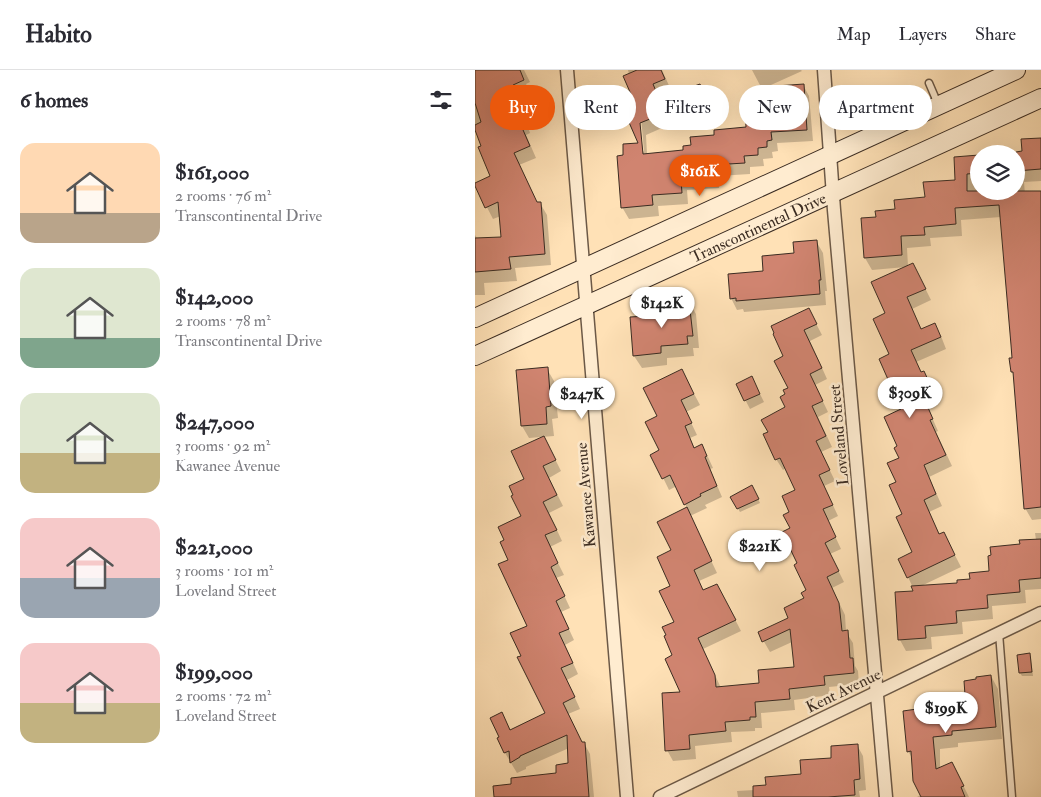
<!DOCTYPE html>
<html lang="en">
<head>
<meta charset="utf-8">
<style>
  :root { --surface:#fff; --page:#f7f7f7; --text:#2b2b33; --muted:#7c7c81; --line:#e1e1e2; --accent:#ea580c }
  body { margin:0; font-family:"IM FELL Double Pica",serif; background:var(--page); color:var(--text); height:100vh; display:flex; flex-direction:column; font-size:19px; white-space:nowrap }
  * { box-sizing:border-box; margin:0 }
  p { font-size:16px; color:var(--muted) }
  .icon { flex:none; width:28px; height:28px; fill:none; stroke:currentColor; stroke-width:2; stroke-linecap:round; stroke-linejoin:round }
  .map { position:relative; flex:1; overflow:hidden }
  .details { display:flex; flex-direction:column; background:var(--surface); width:475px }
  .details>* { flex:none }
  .top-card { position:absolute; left:15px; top:15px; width:475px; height:45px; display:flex; gap:10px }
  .tools { position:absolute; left:495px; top:75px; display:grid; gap:10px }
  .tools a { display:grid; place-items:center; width:55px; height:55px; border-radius:50%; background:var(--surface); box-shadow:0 5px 20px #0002; font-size:25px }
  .price { position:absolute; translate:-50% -42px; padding:0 11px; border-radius:18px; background:#fff; color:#222; font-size:16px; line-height:32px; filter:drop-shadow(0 1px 2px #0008) }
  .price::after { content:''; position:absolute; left:50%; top:30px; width:15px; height:11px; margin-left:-8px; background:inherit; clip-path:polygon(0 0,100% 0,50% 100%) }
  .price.active { background:var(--accent); color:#fff }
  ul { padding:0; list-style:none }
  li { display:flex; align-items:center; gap:15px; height:125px; padding:0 20px }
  li span { display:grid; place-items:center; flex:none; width:140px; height:100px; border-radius:15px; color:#555 }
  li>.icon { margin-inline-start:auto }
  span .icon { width:60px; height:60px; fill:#fffc; stroke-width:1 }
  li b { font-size:21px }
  h2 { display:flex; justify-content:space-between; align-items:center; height:60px; padding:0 20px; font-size:21px }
  .tag { padding:0 18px; border-radius:22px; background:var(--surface); box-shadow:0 5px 20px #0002; font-size:18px; line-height:45px }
  .tag.active { background:var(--accent); color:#fff }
  header { display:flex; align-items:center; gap:30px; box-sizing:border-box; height:70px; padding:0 25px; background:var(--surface); border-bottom:1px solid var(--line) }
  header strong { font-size:24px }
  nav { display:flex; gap:28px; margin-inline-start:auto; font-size:18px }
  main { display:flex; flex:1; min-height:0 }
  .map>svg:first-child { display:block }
</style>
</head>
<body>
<header>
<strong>Habito</strong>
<nav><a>Map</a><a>Layers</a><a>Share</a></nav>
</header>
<main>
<section class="details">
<h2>6 homes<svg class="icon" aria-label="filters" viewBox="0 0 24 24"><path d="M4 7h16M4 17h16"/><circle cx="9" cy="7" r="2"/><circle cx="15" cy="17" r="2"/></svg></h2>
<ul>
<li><span style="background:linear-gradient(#ffd9b3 70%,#b9a48a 0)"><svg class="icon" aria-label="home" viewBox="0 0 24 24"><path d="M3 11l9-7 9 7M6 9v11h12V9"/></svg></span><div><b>$161,000</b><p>2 rooms · 76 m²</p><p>Transcontinental Drive</p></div></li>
<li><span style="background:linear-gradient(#dfe7d0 70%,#7fa58c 0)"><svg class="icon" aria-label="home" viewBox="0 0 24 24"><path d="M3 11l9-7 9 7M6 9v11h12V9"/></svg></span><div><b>$142,000</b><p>2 rooms · 78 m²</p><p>Transcontinental Drive</p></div></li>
<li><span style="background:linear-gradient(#dfe7d0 60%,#c2b280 0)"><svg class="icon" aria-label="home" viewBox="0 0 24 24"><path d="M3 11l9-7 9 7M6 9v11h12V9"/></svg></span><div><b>$247,000</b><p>3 rooms · 92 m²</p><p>Kawanee Avenue</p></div></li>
<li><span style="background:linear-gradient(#f6c9c9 60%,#9aa5b1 0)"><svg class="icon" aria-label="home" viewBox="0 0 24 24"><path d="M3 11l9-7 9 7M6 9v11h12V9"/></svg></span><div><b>$221,000</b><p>3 rooms · 101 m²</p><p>Loveland Street</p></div></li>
<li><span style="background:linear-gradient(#f6c9c9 60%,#c2b280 0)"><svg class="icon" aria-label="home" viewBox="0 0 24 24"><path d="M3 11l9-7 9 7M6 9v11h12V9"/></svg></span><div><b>$199,000</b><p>2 rooms · 72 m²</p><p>Loveland Street</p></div></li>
</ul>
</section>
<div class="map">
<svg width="566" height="727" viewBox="0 0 566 727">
  <rect width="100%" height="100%" fill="#ffe1b6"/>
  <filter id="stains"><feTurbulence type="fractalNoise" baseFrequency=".004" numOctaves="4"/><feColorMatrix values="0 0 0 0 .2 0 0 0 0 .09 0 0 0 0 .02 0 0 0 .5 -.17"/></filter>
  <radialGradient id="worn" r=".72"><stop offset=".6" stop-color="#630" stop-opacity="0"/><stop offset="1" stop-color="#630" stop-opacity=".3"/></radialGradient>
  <path fill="#0003" fill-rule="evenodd" d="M0,0H49L55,12L51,14L55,22L44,27L57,55L53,57L55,63L51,65L61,88L44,95L62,133H65L72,145L76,195L40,198L42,211L9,213L10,225H0V165L3,170L27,168L26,146L18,149L0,114L17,106L8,76L0,57Z
    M153,0H187L196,20L184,26L196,54L171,65L172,84L209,81L240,66L273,59L304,38L328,15L334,26L338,71L302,73L303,81L297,82L298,88L288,89L289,96L275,97V104L243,106L244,118L212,120L213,134L183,136L184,146L154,149L147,137L150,86L165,74L160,30ZM164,47H166L169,82L166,79Z
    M277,0H326L327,1L287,19Z
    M227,19L232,32L220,36L218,33Z
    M566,69V111L549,112L551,137L566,136V449L557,450L550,438L539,306L537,302L538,289L526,147L486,150L487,166L455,168L456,176L432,178L433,196L438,194L456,230L437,239L447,260L466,266L471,279L441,292L459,324L452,327L455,334L452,336L463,361L461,362L477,396L454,407L467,436L454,442L465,465L469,464L486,497L444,517L483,514L515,502L546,475L561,470L560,463H566V519L550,520L551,533L517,536L518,549L487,552L488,564L456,567L457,579L431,581L425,570L421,523L440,522L433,507L439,483L423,413L428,339L415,285L412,244L431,197L397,200L390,188L402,148L451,128L482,111L481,101L504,99V121H541V84H532L549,82Z
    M341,171L348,183L352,221H350L351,235L269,242L268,239L262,240L256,228L289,203Z
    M214,232L221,244L224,278H218L219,286L192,288V295L167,298L159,286L156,248L190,246Z
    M334,240L347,265L335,271L352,309L340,315L353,342L343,347L357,377L346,382L360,411L349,416L363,446L353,451L366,479L355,484L369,512L357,518L370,545L371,562L378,573L380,596L383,601L384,614L354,617L355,625L319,630L320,640L286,643L287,658H280V661L256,662L257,672L220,676L221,689L198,691L192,680L207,623L199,586L200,552L198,481L212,438L202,416L194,420L177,385L186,381L184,347L207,301L225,335L211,342L222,365L215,368L220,379L226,376L233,387L238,398L235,399L247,427L230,435L232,438L215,446L242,503L224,511L229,522L248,526L266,561L228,579L246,618L285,614L321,598L317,572L295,582L284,563L315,548L330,529L333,521L324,494L317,459L316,442L322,420L311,398L308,400L301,389L294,363L312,337V325L314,319L310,286Z
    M72,299L79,311L83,348L77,349L79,366L54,368L47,356Z
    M262,314L281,316L289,332L275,339Z
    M69,367L86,401L74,408L88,436L74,443L87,471L75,477L89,505L81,508L95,538L86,542L99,570L90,575L103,604L92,610L105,639L93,644L107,673H109L115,684L119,727H20L38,715L83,704L94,695V678L51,697V699L42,703L30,683L26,668L27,644L36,661L71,643L47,586L54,556L35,490L31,471L48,447L51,409Z
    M279,420L285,433L265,442L257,428Z
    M554,584L556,588L558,606H547L545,603Z
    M516,606L523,619L527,669L483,673V677L465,679V699L477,693L494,727H442L446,725L437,688L433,681L443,641L492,626Z
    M382,675L388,686L391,720L384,721L385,727H263L262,721L279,720L327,706Z"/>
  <path fill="#d08470" stroke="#3b2c22" d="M0,0H45L49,10L38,15L51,43L47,45L50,51L45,53L55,76L39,83L62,132H66L70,184L34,187L36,199L0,202V168L26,167L23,132L10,138L0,116V113L15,106L3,77L6,76L0,60V55L6,52L0,33Z
    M162,0H186L190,9L178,14L190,43L165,53L168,84L208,80V76L216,75L215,67L239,65V60L271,57L270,40L302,37L301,16L329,14L332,60L296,62L297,70L292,71V77L283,78V85L269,86L270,93L237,95L238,106L206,109L207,123L177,125L178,135L146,138L142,86L148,85V74L163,73L146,34L158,29L148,6Z
    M225,14L231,28L217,33L211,19Z
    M566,68V99L541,101V82L547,81L546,69Z
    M504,85V103L492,104V121H566V437L549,439L538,302H536L534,288H537L536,275L524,135L480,138L481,154L449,157L450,165L426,166L427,185L389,188L386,148L401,147L400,141L420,139L419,130L450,127L448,112L480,110L479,87Z
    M342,170L346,210H344L345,224L261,231V228L255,229L253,204L288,201L287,186L319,183L318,172Z
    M438,193L451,219L432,227L446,259L460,253L466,267L436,280L446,302L449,301L454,312L446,316L449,323L447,324L458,349L455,350L471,385L449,395L461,424L449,430L464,464L469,462L480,485L432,508L423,489L437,482L421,447L427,444L414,415L421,412L412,393L424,388L419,378L422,376L409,347L426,339L404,289L414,284L398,249L410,243L396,212Z
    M214,231L218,266H212L213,274L186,276V283L158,286L155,247L189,245L188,233Z
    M334,238L342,254L329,260L347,298L335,304L348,331L337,336L351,366L341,371L355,400L344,405L358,435L348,439L361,467L350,473L364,501L352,507L364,533L367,561L373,560L375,588H378L379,603L349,606L350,615L314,619L315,629L280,632L281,647H275V650L250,652L251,661L214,665L215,679L190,681L187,623L205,622L190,589L197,585L189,566L191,565L187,557L199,552L184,521L195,516L182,487L196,480L182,452L212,437L237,491L219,500L228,520L242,514L261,550L223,568L240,605L241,617L284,613L283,600L319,597L315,559L287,572L283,562L313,548L309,538L329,528L326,523L331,520L319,495L322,493L307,462L315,458L308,445L314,442L307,426L320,420L305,388L300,390L288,364L293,362L286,350L310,337L305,327L310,324L308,320L313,318L299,291L308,286L298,264L299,263L296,256Z
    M73,297L76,336L71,337L72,354L46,356L41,300Z
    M207,299L219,324L206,330L217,353L210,356L219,378L227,374L232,386L230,387L242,416L225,424L226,426L209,435L195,405L187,409L175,385L184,380L170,352L182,346L168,318Z
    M277,306L285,324L269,331L261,314Z
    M69,366L81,390L68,396L82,425L68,432L82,460L70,465L83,493L76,497L90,526L81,531L94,559L84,563L98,593L86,598L100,627L88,633L107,672H110L114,727H19L18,716L36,714V708L81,703V695L93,693L92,665L45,686V687L35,693L34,681L29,683L22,668L24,667L15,648L27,642L35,660L70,643L42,587L46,586L35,563L52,556L23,494L33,490L25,472L29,470L23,457L46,446L36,426L38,425L34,416L49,409L36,381Z
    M277,415L284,429L262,439L255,427Z
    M566,469V508L544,510L545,522L512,525L513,538L481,541L482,553L450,556L451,568L423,570L420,522L438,521L436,516L482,513V510L495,509L494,503L514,501L513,486L516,485L515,477L545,474L544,470Z
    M555,583L557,602L544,603L542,585Z
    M516,605L521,657L477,661V665L458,667L461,699L477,692L489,716L486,717L490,727H446L438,711L436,681L432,682L428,641L442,639V635L458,633V627L490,625L489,611L501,609V607Z
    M383,674L385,709L379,710L380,725L353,727H278V716L291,715L290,707L326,704L325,690L356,688V676Z"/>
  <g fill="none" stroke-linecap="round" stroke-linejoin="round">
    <defs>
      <path id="lane" d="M454,13L463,34
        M351,28L371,26
        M524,563L537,727"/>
      <path id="street" d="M92,0L152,727
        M349,0L359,140L411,727
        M185,727L566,543"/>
      <g id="secondary">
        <path d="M0,248L541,0"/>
        <path id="s1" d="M0,286L566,28"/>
      </g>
    </defs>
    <use href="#lane" stroke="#6c5947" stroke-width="9"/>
    <use href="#street" stroke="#6c5947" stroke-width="15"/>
    <use href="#secondary" stroke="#3b2c22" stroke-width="20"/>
    <use href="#lane" stroke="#ffecd0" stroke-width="6"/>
    <use href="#street" stroke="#ffecd0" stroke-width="12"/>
    <use href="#secondary" stroke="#ffecd0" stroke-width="18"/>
  </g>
  <g text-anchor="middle" stroke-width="5" stroke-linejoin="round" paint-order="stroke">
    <g font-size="16" fill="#3b2c22" stroke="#ffecd0">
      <text dy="6" stroke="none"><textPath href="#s1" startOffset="311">Transcontinental Drive</textPath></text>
      <text transform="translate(363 365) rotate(-95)" y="6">Loveland Street</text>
      <text transform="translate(110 425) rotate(-95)" y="6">Kawanee Avenue</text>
      <text transform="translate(368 620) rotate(-26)" y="6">Kent Avenue</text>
    </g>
  </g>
  <rect width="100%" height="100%" filter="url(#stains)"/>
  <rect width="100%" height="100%" fill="url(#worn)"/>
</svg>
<div class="tools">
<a><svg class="icon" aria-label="layers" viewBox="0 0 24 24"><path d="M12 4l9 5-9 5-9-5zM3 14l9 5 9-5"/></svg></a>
</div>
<b class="price active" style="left:225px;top:127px">$161K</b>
<b class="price" style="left:187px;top:259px">$142K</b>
<b class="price" style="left:435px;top:349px">$309K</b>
<b class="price" style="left:107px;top:350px">$247K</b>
<b class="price" style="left:285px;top:502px">$221K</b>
<b class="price" style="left:471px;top:664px">$199K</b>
<div class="top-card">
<a class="tag active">Buy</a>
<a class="tag">Rent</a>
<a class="tag">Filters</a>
<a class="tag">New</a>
<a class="tag">Apartment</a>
</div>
</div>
</main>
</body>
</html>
